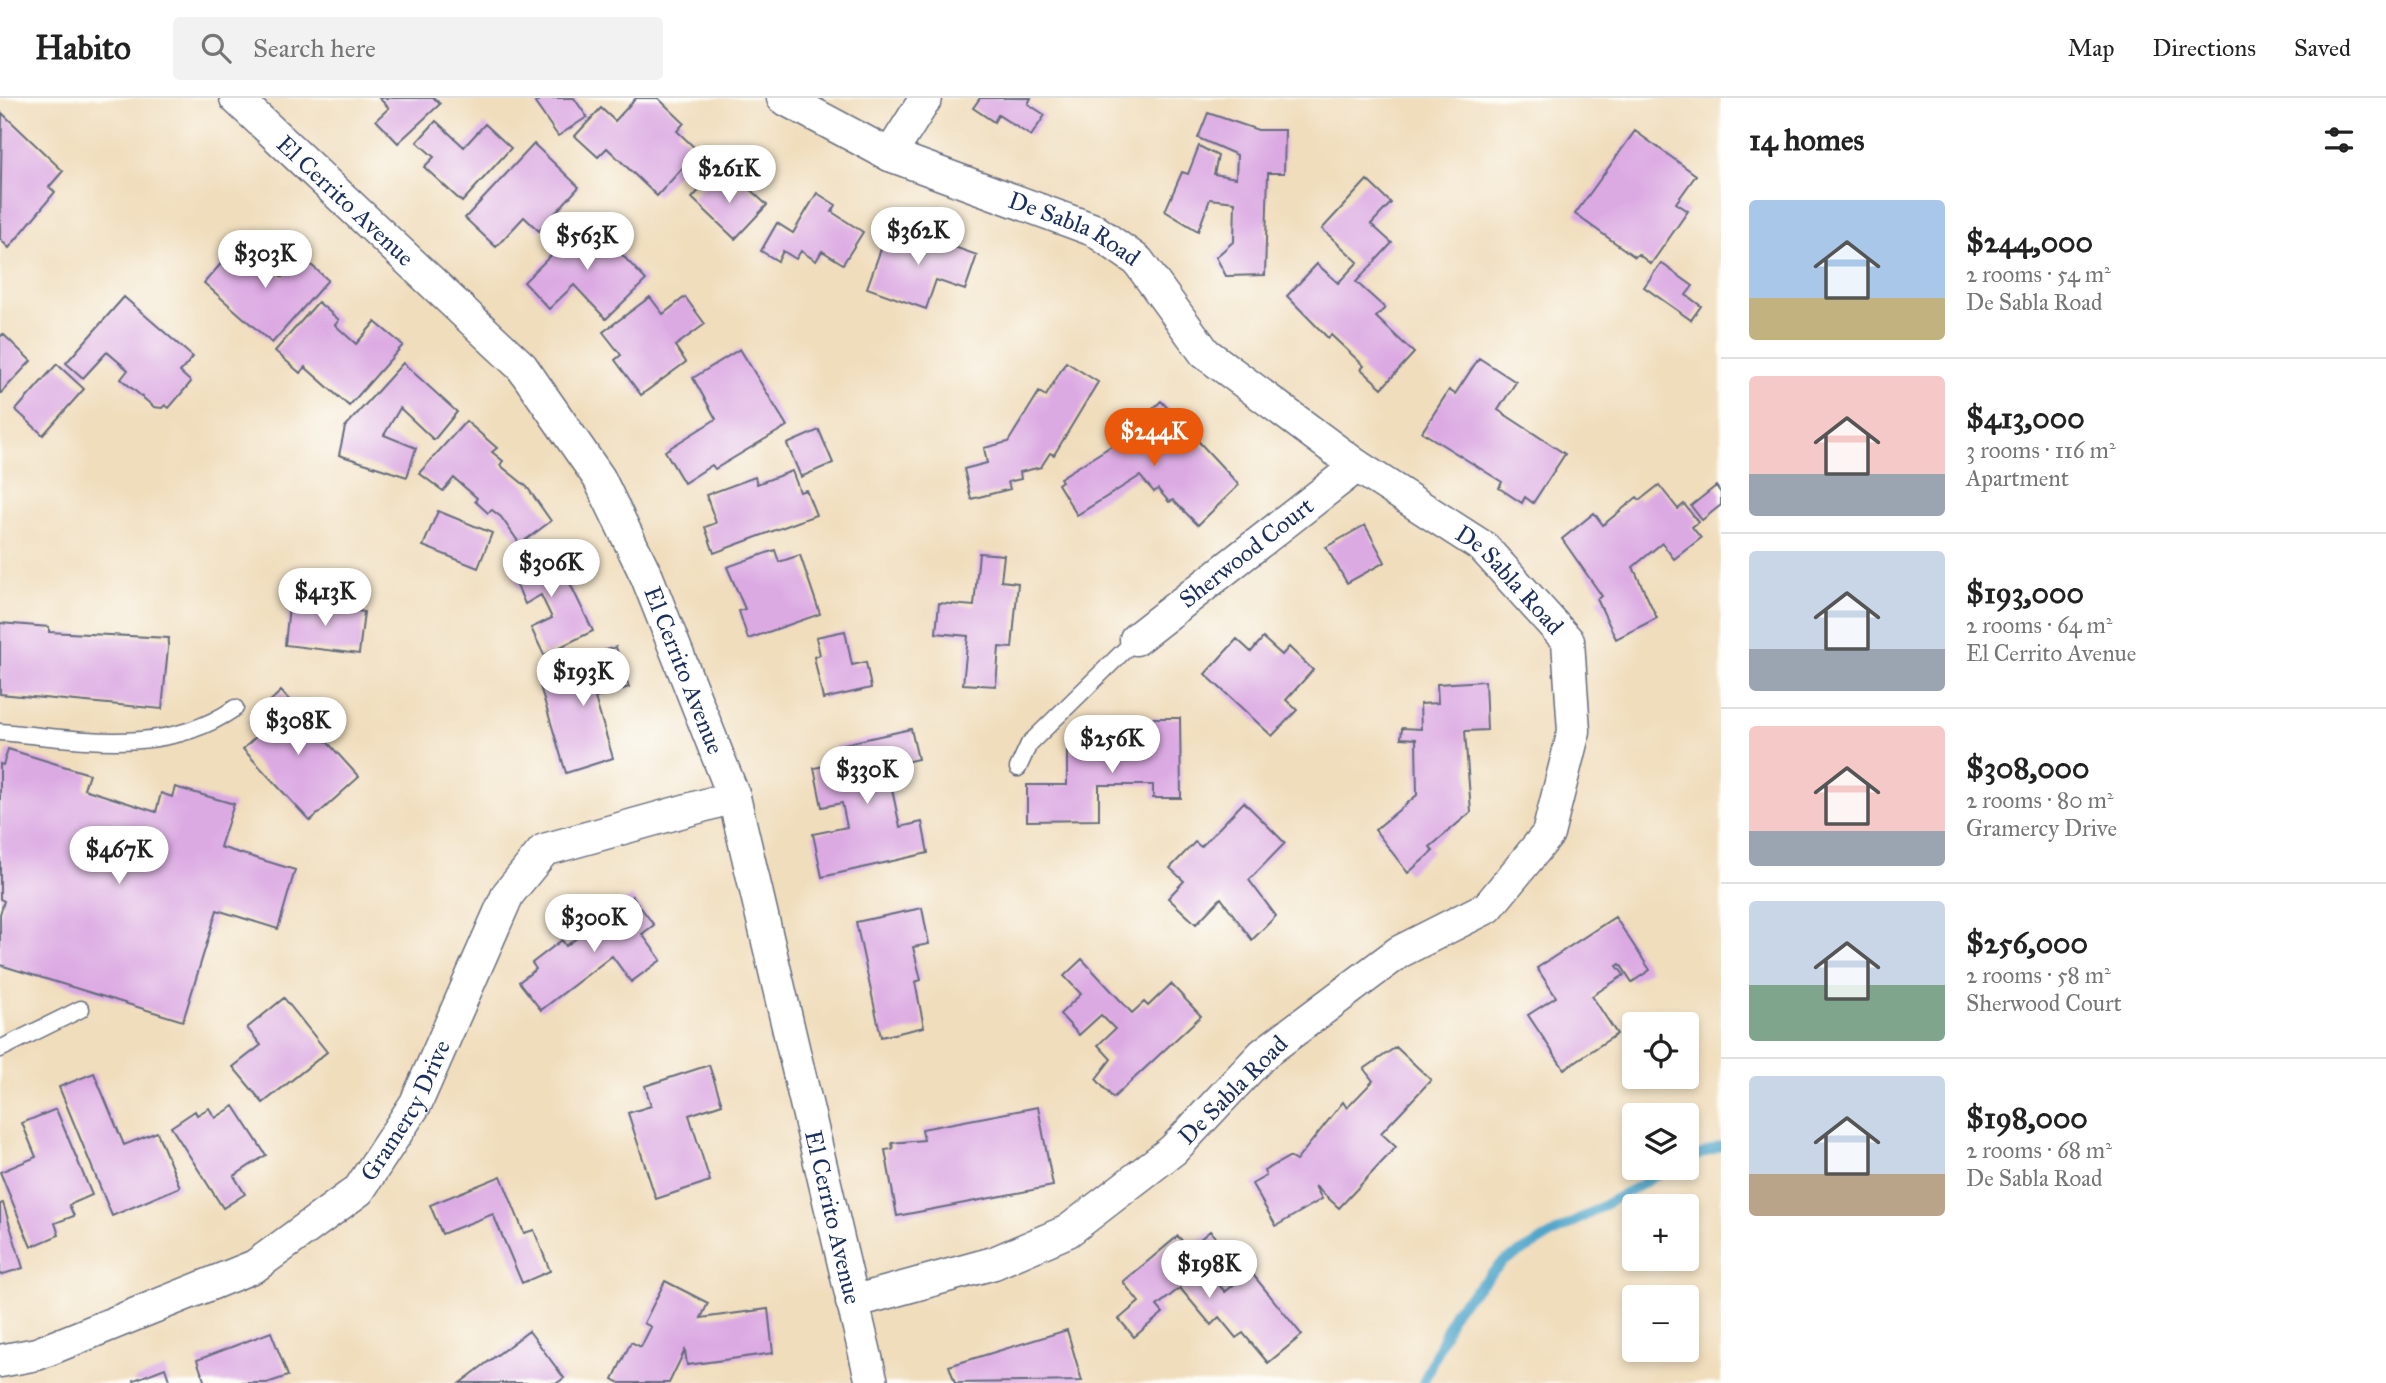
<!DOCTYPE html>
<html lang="en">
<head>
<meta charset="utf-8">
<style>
  :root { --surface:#fff; --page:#f2f2f2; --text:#222; --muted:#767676; --line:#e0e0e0; --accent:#ea580c }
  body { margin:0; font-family:"IM FELL Great Primer",serif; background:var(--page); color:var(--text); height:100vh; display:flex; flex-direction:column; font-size:26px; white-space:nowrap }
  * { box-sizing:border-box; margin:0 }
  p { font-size:23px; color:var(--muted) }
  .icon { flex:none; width:38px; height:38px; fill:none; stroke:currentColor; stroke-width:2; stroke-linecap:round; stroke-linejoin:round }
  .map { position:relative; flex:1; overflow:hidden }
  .panel { display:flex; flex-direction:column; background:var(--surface); width:665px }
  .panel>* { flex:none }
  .buttons { position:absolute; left:1622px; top:914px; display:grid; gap:14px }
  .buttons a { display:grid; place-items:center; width:77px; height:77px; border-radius:7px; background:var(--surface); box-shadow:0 4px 10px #0003; font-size:35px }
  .price { position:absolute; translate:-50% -60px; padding:0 16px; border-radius:24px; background:#fff; color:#222; font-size:23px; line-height:46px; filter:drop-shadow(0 2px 4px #0008) }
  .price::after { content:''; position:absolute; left:50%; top:42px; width:21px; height:16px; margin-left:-10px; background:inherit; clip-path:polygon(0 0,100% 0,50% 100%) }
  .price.selected { background:var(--accent); color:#fff }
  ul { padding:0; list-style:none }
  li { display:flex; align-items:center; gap:21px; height:175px; padding:0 28px }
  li+li { border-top:2px solid var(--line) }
  li span { display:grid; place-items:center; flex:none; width:196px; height:140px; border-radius:7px; color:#555 }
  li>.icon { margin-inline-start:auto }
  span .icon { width:84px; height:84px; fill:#fffc; stroke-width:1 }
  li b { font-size:30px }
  h2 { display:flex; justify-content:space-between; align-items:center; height:84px; padding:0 28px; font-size:30px }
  header { display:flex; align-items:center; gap:42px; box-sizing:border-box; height:98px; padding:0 35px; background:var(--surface); border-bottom:2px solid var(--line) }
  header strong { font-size:33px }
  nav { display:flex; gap:38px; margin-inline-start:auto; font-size:24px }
  .search { width:490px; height:63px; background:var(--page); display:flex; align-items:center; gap:18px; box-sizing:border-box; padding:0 24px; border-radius:7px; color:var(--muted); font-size:26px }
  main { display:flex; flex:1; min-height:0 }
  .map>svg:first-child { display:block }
</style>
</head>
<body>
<header>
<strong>Habito</strong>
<div class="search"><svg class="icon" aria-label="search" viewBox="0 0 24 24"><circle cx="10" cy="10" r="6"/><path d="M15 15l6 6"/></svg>Search here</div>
<nav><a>Map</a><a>Directions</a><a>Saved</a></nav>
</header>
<main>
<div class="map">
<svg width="1721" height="1285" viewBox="0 0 1721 1285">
  <rect width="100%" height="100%" fill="#fdfcf7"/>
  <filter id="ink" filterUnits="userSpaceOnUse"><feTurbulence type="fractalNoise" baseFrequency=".0143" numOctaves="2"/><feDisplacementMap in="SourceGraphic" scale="14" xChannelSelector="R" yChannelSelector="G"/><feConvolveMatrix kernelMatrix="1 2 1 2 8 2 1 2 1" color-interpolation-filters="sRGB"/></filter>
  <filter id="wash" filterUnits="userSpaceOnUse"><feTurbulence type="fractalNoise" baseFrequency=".00686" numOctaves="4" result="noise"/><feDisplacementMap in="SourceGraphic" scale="28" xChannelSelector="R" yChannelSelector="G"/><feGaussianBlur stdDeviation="1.57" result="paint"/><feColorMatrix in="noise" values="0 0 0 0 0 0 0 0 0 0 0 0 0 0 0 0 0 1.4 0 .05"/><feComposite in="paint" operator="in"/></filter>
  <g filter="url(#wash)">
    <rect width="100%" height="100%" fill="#f0ddbc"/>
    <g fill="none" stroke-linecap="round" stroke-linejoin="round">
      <path stroke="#4ea5ca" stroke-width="10" d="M1687,1062L1721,1048
        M1423,1285L1455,1212L1503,1164L1672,1069"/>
    </g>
    <g id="blocks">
      <path fill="#dcaae3" d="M379,0H434L440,6L398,45L376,22L389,10Z
        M542,0H574L587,19L558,38L535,5Z
        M636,0H658L684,25L677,33L698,53L657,98L607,50L598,59L575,38L601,10L615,23Z
        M980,0H1031L1028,6L1045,17L1031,38L998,17L994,24L973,10Z
        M2,15L63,73L49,89L55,94L9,150L0,141Z
        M1208,15L1258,32H1285L1284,75H1268L1265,177L1226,178L1216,159L1234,143L1235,104L1210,101L1198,133L1165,113L1182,74L1188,76L1199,48L1218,58L1214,76L1236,80L1237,57L1198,40Z
        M436,23L464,49L485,26L511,50L462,104L424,69L434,59L417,44Z
        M1635,33L1696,77L1676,105L1688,113L1651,166L1638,156L1635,159L1575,116Z
        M534,46L579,89L539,133L524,119L496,149L465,120Z
        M716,74L737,94L744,86L767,107L735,141L692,100Z
        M1367,82L1391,105L1371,126L1392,145L1356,184L1385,210L1376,219L1414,255L1382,290L1361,271L1364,268L1331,237L1328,240L1287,198L1317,166L1338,185L1358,164L1322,131Z
        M817,95L836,107L832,114L863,134L843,166L822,153L816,163L801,153L796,161L783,153L778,163L761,153L777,125L793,135Z
        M588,121L646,182L606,221L574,187L549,211L524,184Z
        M890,126L977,157L965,192L936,182L926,211L867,190Z
        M241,143L282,179L301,158L328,182L272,245L204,185Z
        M1661,165L1693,188L1686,197L1701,208L1691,222L1644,189Z
        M124,199L193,259L180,274L191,284L169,310L165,307L162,310L154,309L121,281L128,272L107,254L83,280L66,265Z
        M650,199L663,216L685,199L705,226L675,248L686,264L641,297L615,262L621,257L603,234Z
        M318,204L339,222L335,227L356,246L375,224L403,247L349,308L305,269L300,275L275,253Z
        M3,236L31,263L0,296V239Z
        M740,251L787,328L715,371L712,367L684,385L665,353L716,321L693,280Z
        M1479,260L1516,284L1498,312L1565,356L1533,405L1525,399L1522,405L1499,390L1502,384L1422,334L1449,292L1455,296Z
        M1066,264L1098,284L1054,357L1050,355L1041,369L1020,374L1021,381L1008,384L1010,391L971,401L964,371L987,365L984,350L1008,344L1039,294L1046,298Z
        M403,265L457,314L434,342L400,310L384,337L416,350L407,379L339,357L345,329Z
        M57,266L84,291L43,337L16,312Z
        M1161,303L1239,387L1198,427L1173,402L1169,404L1158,391L1154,394L1140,378L1077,417L1058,386L1062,383L1060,380L1121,342Z
        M466,323L497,350L492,354L503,363L500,367L527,389L551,423L520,446L501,419L492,412L488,415L475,403L477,400L454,380L443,393L419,375Z
        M819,332L833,365L801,379L787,346Z
        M792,373L800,394L806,392L816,417L714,455L705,429L716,425L706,397L755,379L757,386Z
        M1659,387L1678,411L1684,406L1698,424L1692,429L1701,440L1674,461L1662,445L1633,469L1657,520L1616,541L1597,501L1602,498L1562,441L1594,415L1603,427L1637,399L1640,402Z
        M1716,388L1721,395V407L1702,422L1691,408Z
        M438,413L492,435L478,470L423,448Z
        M1365,427L1385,464L1347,485L1326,449Z
        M551,446L593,533L544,557L531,530L552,520L541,497L525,506L508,466Z
        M775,452L779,464L800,457L820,516L748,541L739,513L745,511L727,469Z
        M979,455L1004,457L1001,483L1018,485L1012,550L999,549L996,588L963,586L968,538L936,535L939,505L974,508Z
        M322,502L340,504L347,511L364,514L359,556L285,547L289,508L321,512Z
        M0,525L49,529V534L169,540L162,611L0,596Z
        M845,533L852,567L866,564L871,590L823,601L814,559L820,557L816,539Z
        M1263,540L1282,557L1289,549L1313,572L1286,602L1297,612L1272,638L1205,576L1237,541L1251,554Z
        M616,549L629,589L595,600L613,660L566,675L539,585L576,574L572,563Z
        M1485,583L1487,632L1465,633L1471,714L1430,749L1433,753L1408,775L1375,732L1417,697L1416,641L1401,640L1402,630L1421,631L1420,606L1438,605L1437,586Z
        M281,593L359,679L310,723L243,651L259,636L248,624Z
        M1151,620H1180L1181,700H1153V687H1099V722L1027,723V687H1067V653L1095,652V644H1151Z
        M911,631L918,661L887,668L900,729L922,724L928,755L822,779L813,736L847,729L842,705L822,709L814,670L839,665L835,648Z
        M8,651L89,676L84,691L156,714L161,695L172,699L175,689L234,706L220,749L295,772L278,831L217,812L183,923L0,867V816L4,803L0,801V666L3,667Z
        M1244,704L1285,745L1249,782L1276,818L1252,842L1221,800L1196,826L1168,800L1184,783L1170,770L1195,744L1201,749Z
        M632,798L654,827L642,836L661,862L631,884L612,858L541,912L519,884L536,871L532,865L562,842L566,848Z
        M922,810L929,846L913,849L921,882L915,884L924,929L881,939L856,824Z
        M1615,819L1650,872L1632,884L1620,866L1617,868L1624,877L1592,898L1617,936L1564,971L1528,917L1556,899L1537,870Z
        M1082,861L1132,915L1144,904L1148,908L1171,886L1201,918L1113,1000L1096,981L1111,961L1098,947L1115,931L1101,917L1079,937L1060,916L1081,896L1064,878Z
        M284,900L327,954L263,1005L233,969L261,947L247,930Z
        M1396,949L1431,982L1381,1035L1396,1049L1339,1110L1315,1088L1322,1101L1276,1128L1252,1086L1266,1078L1264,1073L1289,1059L1296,1063L1343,1004L1347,1010L1373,983L1364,971Z
        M709,967L722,1006L689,1017L710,1083L656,1101L628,1015L651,1008L645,988Z
        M94,975L124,1047L157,1034L180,1089L112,1118L59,989Z
        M234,1008L266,1057L234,1078L245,1096L223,1110L171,1029L195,1013L197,1017L209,1010L215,1020Z
        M1038,1009L1053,1088L897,1118L885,1052L893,1051L892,1045L924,1042L922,1031Z
        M56,1011L92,1097L69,1107L74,1118L55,1125L59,1137L31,1149L0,1074L36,1059L22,1025Z
        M501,1078L524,1135L534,1132L550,1173L522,1185L493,1116L442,1136L430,1107Z
        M3,1105L23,1170L0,1177V1106Z
        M1210,1133L1236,1163L1219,1177L1193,1147Z
        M1178,1138L1225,1194L1250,1173L1302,1237L1268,1265L1243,1235L1236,1240L1219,1219L1211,1227L1180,1190L1157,1208L1163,1215L1134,1239L1119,1221L1139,1204L1123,1184Z
        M665,1183L708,1205L701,1220L768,1211L773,1255L687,1267L685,1252L669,1285H620L613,1281L631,1244L641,1249L651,1229L644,1225Z
        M1067,1232L1082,1283L955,1285L949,1268Z
        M529,1233L564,1280L557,1285H460Z
        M271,1234L288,1278L267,1285H205L197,1262Z
        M165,1270L170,1285H135L134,1282Z"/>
    </g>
  </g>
  <g filter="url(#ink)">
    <use href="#blocks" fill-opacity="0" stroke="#666c7f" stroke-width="2"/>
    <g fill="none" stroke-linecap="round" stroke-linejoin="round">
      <defs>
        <path id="service" d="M0,634C80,641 165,659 235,610
          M1018,670L1029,646L1136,541
          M0,951L81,911"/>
        <g id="minor">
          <path id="s1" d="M236,0L522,269L599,380L647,479L734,699L872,1285"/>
          <path id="s2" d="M783,0L890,57L1094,132L1138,163L1205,255L1357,368L1483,449L1568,543L1574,633L1548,736L1488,809L1399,854L1263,956L1173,1052L1068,1133L994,1165L852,1204"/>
          <path d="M890,57L926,0"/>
          <path id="s3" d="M1136,541L1357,368"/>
          <path id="s4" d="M0,1263L37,1256L255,1168L359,1092L416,1005L508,796L544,752L734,699"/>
        </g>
      </defs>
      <use href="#service" stroke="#666c7f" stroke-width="19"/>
      <use href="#minor" stroke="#666c7f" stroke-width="35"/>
      <use href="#service" stroke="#fff" stroke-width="16"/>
      <use href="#minor" stroke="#fff" stroke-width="32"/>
    </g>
  </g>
  <g text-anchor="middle" stroke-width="5" stroke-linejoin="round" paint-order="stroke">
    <g font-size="24" fill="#1b2f5e" stroke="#fdfcf7">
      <text dy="8" stroke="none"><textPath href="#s1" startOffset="150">El Cerrito Avenue</textPath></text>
      <text dy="8" stroke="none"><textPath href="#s2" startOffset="320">De Sabla Road</textPath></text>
      <text dy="8" stroke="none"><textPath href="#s3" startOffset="140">Sherwood Court</textPath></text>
      <text dy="8" stroke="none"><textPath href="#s2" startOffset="887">De Sabla Road</textPath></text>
      <text dy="8" stroke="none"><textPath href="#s1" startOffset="738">El Cerrito Avenue</textPath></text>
      <text transform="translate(1233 992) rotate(-45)" y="8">De Sabla Road</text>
      <text dy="8" stroke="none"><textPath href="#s4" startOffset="494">Gramercy Drive</textPath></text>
      <text dy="8" stroke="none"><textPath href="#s1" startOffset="1306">El Cerrito Avenue</textPath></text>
    </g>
  </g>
</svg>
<div class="buttons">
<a><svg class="icon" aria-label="locate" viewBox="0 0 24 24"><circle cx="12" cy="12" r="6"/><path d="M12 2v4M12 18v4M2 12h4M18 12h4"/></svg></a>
<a><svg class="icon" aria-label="layers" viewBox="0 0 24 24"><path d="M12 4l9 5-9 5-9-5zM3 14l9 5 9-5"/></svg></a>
<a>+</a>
<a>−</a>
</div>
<b class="price" style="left:729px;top:107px">$261K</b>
<b class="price" style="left:918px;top:169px">$362K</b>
<b class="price" style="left:587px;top:174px">$563K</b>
<b class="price" style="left:265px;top:192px">$303K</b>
<b class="price selected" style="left:1154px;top:370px">$244K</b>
<b class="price" style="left:551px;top:501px">$306K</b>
<b class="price" style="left:325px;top:530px">$413K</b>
<b class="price" style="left:583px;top:610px">$193K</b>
<b class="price" style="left:298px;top:659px">$308K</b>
<b class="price" style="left:1112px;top:677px">$256K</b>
<b class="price" style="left:867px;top:708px">$330K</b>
<b class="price" style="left:119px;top:788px">$467K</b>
<b class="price" style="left:594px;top:856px">$300K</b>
<b class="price" style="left:1209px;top:1202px">$198K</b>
</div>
<section class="panel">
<h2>14 homes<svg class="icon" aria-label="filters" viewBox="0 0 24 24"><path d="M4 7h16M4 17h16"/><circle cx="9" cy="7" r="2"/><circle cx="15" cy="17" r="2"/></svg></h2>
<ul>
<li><span style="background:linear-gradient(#a9c7e8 70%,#c2b280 0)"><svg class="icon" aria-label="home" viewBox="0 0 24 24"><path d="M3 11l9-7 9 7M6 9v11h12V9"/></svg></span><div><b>$244,000</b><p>2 rooms · 54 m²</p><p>De Sabla Road</p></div></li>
<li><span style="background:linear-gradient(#f6c9c9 70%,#9aa5b1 0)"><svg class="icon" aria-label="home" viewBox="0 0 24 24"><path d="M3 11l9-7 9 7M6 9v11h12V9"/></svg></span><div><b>$413,000</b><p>3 rooms · 116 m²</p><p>Apartment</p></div></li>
<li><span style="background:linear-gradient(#c9d6e8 70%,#9aa5b1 0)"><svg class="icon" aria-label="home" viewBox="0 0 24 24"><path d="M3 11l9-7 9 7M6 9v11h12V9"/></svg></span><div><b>$193,000</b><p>2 rooms · 64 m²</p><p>El Cerrito Avenue</p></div></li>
<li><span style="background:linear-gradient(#f6c9c9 75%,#9aa5b1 0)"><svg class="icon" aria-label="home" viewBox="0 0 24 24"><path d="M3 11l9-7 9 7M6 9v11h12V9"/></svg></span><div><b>$308,000</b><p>2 rooms · 80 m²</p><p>Gramercy Drive</p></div></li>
<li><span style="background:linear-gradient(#c9d6e8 60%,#7fa58c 0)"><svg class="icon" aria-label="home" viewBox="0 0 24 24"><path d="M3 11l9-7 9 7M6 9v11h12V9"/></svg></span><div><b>$256,000</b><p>2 rooms · 58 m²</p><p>Sherwood Court</p></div></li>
<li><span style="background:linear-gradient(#c9d6e8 70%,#b9a48a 0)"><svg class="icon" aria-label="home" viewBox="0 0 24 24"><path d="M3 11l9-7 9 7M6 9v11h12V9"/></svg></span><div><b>$198,000</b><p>2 rooms · 68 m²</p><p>De Sabla Road</p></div></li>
</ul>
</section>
</main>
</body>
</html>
